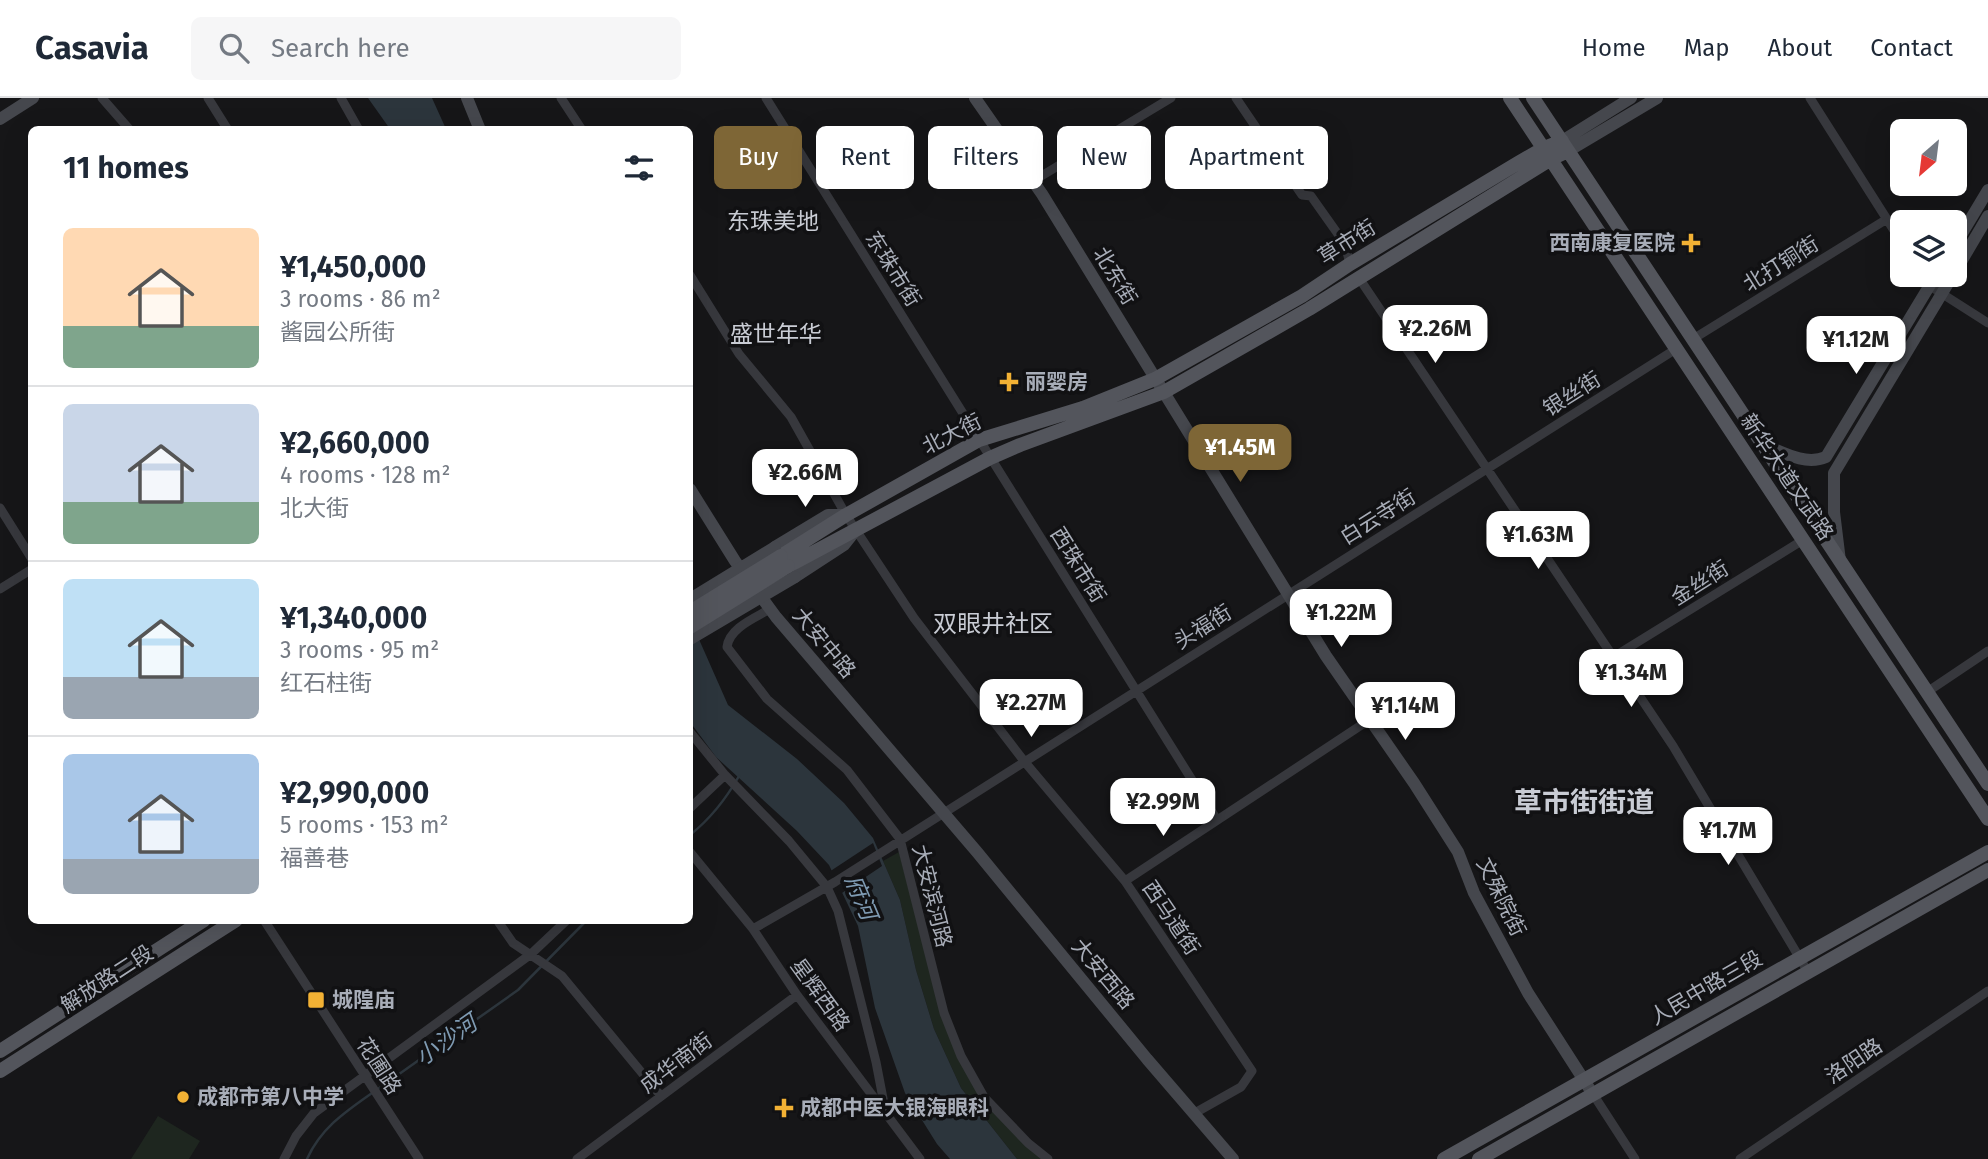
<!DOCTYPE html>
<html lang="en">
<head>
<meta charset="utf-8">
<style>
  :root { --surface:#fff; --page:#f6f6f7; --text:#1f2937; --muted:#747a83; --line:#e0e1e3; --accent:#7e6636 }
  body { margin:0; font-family:"Fira Sans","Noto Sans SC",sans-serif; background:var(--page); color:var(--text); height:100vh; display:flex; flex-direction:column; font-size:26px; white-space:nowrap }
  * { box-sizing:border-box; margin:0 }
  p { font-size:23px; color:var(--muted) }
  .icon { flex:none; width:38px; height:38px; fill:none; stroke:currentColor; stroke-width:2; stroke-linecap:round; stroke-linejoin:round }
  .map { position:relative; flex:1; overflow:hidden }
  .side { position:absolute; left:28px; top:28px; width:665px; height:798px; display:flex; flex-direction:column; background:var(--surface); border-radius:10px; box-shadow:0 7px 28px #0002 }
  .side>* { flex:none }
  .banner { position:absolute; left:714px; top:28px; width:665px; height:63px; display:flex; gap:14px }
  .needle { width:46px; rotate:208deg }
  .tools { position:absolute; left:1890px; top:21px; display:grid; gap:14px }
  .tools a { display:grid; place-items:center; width:77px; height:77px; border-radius:10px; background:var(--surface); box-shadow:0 7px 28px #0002; font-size:35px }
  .price { position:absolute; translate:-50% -60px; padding:0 16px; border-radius:14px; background:#fff; color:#222; font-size:23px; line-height:46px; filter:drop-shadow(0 2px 4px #0008) }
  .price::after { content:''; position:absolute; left:50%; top:42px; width:21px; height:16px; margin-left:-10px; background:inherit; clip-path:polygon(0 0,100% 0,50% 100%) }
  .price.active { background:var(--accent); color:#fff }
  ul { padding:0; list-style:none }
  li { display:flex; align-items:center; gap:21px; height:175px; padding:0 35px }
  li+li { border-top:2px solid var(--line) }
  li span { display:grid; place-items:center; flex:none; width:196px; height:140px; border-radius:10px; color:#555 }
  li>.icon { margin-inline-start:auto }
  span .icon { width:84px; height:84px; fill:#fffc; stroke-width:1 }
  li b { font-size:30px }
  h2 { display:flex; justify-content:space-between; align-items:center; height:84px; padding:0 35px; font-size:30px }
  .chip { padding:0 24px; border-radius:10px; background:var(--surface); box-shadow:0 7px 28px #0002; font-size:24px; line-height:63px }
  .chip.active { background:var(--accent); color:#fff }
  header { display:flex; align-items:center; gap:42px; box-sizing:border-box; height:98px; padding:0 35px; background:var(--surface); border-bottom:2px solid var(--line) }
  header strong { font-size:33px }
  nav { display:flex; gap:38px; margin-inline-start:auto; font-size:24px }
  .search { width:490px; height:63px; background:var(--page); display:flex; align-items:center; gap:18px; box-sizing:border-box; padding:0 24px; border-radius:10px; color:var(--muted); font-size:26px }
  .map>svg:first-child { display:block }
</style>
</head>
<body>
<header>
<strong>Casavia</strong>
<div class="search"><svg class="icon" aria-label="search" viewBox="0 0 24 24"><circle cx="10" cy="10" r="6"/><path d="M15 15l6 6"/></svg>Search here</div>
<nav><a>Home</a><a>Map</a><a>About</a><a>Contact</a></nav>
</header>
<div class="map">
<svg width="1988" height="1061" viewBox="0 0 1988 1061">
  <rect width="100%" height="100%" fill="#161618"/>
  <path fill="#1e261f" d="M899,754L942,919L978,993L1045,1061H1017L961,990L934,931L916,872L900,802L883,763Z
    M158,1018L200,1043L189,1061H131Z"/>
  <path fill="#2c353c" d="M368,0H432L446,31H390Z
    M690,521L728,607L797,661L844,705L873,740L900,802L916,872L934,931L961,990L1017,1061H950L937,1046L905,995L875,910L858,828L829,767L797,733L716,659L690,624Z"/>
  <path fill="#161618" d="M873,745L882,768L839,797L829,774Z"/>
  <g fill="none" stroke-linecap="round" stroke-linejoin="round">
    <path stroke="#2c353c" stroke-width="2.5" d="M690,737C710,721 726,701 739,678
      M378,991L518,892L587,822
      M307,1061C321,1030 345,1014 372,995"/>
    <path stroke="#37383d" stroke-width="9" d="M102,0L130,32
      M208,0L228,32
      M341,0L359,32
      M561,0L582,32
      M766,0L1217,722
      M1236,0L1302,97L1311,98L1345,146L1350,166
      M1810,0L1902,145
      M1033,83L1171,0
      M690,177L739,256L791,319L846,417L914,520L1024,663L1125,783L1252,973L1241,989L1193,1016
      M1923,177L1930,188L1988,225
      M1359,180L1673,648L1808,874
      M1693,241L1887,121
      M0,410L32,461
      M0,491L32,471
      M770,511C755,520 729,530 727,549L767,601L847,672L900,741L944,915L961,958L984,999L1028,1045L1048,1061
      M1615,558L1803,442
      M1927,594L1988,553
      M690,634L725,677L789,743L827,789L838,813L876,964L886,1016
      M690,710L725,677
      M690,754L753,831L797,897L920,1061
      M1125,783L1369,622
      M264,822L419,1061
      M497,822L513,845L562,878L661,998
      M753,831L835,784L1676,251
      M1593,996L1635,1061
      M284,1061L296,1038L314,1015L531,856L567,822
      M577,1061L797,897
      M1740,1061L1988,893"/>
    <path stroke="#45474d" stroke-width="12" d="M467,0L480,32
      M975,0L1042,96L1326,558L1414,685L1458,754L1474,795L1528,895L1589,990
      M0,21L33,0
      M1562,43L1631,0
      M1568,53L1657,0
      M1955,147L1988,92
      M1955,174L1988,118
      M1762,346C1782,354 1805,368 1826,359L1936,177
      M690,391L735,463L776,519L977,754L1147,961L1233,1061
      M775,449L828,417H846
      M1840,463L1834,414V375L1953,177
      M795,479L844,447L855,433"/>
    <path stroke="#53555c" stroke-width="14" d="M1510,0L1988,721
      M1533,0L1988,686
      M781,458L846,417L979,342L1083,310L1155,281L1302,198L1350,166L1518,65L1544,50L1562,43
      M788,468L990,360L1020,347L1164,294L1309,211L1551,61L1568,53
      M0,953L204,822
      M0,973L236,822
      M1444,1061L1988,754
      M1479,1061L1988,772"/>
    <path stroke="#45474d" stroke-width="12" d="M690,501L775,449
      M690,541L795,479"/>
    <path stroke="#53555c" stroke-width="14" d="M690,514L781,458
      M690,529L788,468"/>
  </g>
  <g fill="#f2b134" stroke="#111113" stroke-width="2.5">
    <path d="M1687.5 134.5h7v7h7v7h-7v7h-7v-7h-7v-7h7z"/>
    <path d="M1005.5 273.5h7v7h7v7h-7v7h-7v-7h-7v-7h7z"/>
    <rect x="307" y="893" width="18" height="18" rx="3.5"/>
    <circle cx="183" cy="999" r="7"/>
    <path d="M780.5 999.5h7v7h7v7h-7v7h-7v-7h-7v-7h7z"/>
  </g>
  <g text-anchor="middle" stroke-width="7" stroke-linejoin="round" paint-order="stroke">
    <g font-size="21" fill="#a8adb8" stroke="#111113">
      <text transform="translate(1347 144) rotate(-32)" y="7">草市街</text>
      <text transform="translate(1781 166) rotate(-32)" y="7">北打铜街</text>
      <text transform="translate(893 171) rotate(58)" y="7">东珠市街</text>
      <text transform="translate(1115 178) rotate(59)" y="7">北东街</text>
      <text transform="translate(1572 296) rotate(-32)" y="7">银丝街</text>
      <text transform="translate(952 336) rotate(-27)" y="7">北大街</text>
      <text transform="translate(1787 379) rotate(56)" y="7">新华大道文武路</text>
      <text transform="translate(1378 419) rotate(-32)" y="7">白云寺街</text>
      <text transform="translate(1078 467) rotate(58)" y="7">西珠市街</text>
      <text transform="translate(1700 485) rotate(-32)" y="7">金丝街</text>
      <text transform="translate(1203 529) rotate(-32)" y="7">头福街</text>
      <text transform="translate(824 545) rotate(50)" y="7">大安中路</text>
      <text transform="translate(932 798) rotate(76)" y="7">大安滨河路</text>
      <text transform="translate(1501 799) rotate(64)" y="7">文殊院街</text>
      <text transform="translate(1171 820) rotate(56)" y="7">西马道街</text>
      <text transform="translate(1103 876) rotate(50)" y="7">大安西路</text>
      <text transform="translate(107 881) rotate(-33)" y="7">解放路二段</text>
      <text transform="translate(1706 890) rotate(-30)" y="7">人民中路三段</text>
      <text transform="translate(820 897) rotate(54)" y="7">星辉西路</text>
      <text transform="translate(1854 963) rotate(-34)" y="7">洛阳路</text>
      <text transform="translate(676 965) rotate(-37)" y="7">成华南街</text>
      <text transform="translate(379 968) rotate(57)" y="7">花圃路</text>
    </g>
    <g font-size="21" font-weight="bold" fill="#a8adb8" stroke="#111113" text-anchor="start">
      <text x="1675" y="152" text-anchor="end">西南康复医院</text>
      <text x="1025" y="291">丽婴房</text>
      <text x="332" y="909">城隍庙</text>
      <text x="197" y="1006">成都市第八中学</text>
      <text x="800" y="1017">成都中医大银海眼科</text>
    </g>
    <g font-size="23" fill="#c9ccd4" stroke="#111113">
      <text x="773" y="131">东珠美地</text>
      <text x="776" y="244">盛世年华</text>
    </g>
    <g font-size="23" font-style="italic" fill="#7f9bb3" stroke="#111113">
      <text transform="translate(861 799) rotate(67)" y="8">府河</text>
      <text transform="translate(446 942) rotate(-35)" y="8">小沙河</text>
    </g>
    <g font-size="24" fill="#c9ccd4" stroke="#111113">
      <text x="993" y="534">双眼井社区</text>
    </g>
    <g font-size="28" font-weight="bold" fill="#c9ccd4" stroke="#111113">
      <text x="1584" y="714">草市街街道</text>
    </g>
  </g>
</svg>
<div class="tools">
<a><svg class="needle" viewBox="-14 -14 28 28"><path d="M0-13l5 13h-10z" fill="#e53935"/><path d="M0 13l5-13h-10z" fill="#747a83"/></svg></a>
<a><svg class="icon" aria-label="layers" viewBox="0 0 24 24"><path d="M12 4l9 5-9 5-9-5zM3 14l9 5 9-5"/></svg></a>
</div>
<b class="price" style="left:1435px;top:267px">¥2.26M</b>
<b class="price" style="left:1856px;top:278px">¥1.12M</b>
<b class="price active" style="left:1240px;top:386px">¥1.45M</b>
<b class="price" style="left:805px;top:411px">¥2.66M</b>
<b class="price" style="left:1538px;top:473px">¥1.63M</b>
<b class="price" style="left:1341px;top:551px">¥1.22M</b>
<b class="price" style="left:1631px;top:611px">¥1.34M</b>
<b class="price" style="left:1031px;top:641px">¥2.27M</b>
<b class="price" style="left:1405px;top:644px">¥1.14M</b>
<b class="price" style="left:1163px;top:740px">¥2.99M</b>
<b class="price" style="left:1728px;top:769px">¥1.7M</b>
<div class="banner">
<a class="chip active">Buy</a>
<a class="chip">Rent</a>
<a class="chip">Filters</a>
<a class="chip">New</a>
<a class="chip">Apartment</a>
</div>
<section class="side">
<h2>11 homes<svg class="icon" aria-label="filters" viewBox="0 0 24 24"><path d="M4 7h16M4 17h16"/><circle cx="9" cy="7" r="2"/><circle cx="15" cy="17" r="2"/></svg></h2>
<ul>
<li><span style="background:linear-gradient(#ffd9b3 70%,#7fa58c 0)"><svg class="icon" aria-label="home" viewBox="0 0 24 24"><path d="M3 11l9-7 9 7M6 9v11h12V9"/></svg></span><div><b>¥1,450,000</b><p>3 rooms · 86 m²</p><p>酱园公所街</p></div></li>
<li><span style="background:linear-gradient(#c9d6e8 70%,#7fa58c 0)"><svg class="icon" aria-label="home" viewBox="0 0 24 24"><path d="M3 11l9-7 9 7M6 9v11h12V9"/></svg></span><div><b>¥2,660,000</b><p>4 rooms · 128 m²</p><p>北大街</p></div></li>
<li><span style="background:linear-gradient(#bfe0f5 70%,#9aa5b1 0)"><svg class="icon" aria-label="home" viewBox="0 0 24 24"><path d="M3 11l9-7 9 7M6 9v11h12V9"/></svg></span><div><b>¥1,340,000</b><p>3 rooms · 95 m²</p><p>红石柱街</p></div></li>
<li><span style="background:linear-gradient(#a9c7e8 75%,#9aa5b1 0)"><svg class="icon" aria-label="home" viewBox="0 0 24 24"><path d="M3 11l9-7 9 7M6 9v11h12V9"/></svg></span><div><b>¥2,990,000</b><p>5 rooms · 153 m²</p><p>福善巷</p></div></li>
</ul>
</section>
</div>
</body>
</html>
